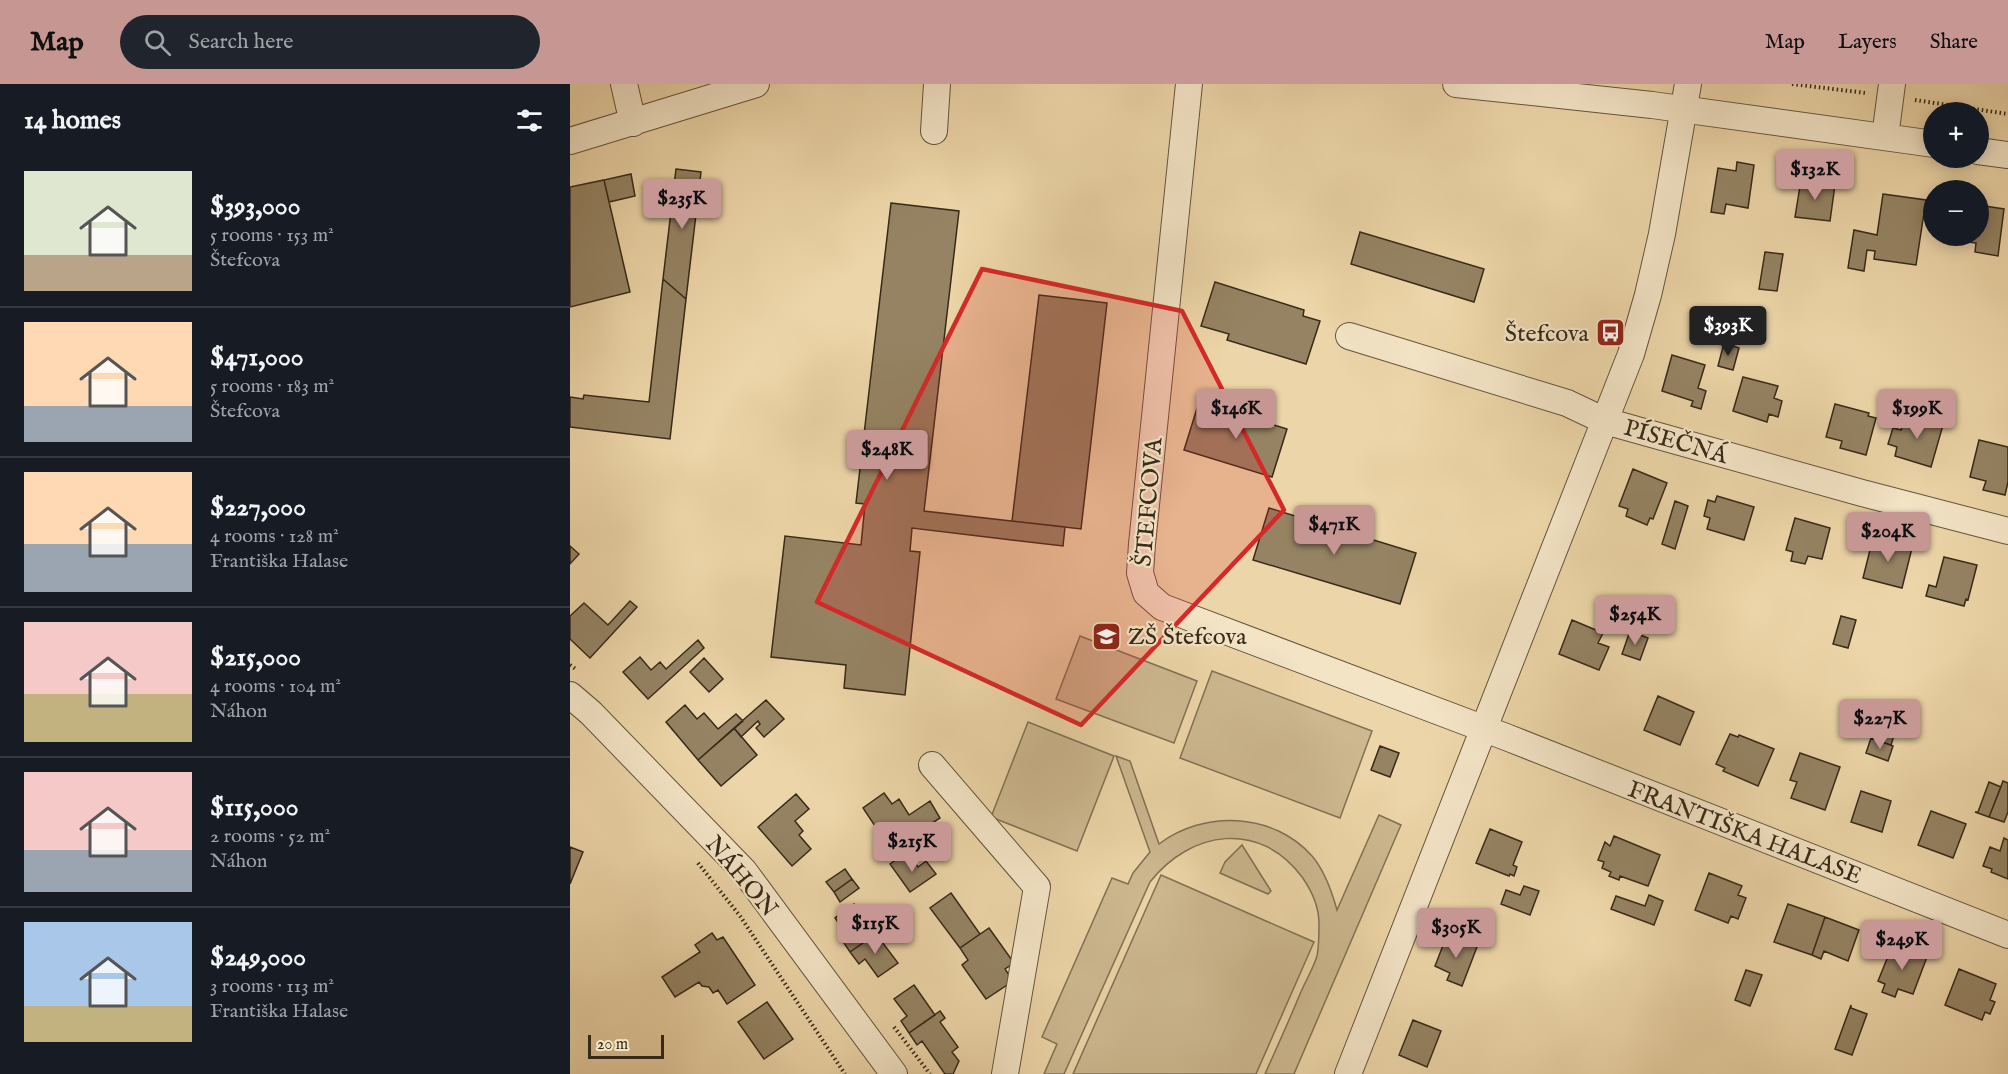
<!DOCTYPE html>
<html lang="en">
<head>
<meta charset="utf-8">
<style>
  :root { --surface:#171b24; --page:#20242c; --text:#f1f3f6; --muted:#9ea1a6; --line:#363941; --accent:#c59692 }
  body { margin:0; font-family:"IM FELL English",serif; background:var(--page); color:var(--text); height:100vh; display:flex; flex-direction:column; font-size:22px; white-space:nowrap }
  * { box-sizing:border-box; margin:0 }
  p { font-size:20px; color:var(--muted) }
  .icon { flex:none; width:33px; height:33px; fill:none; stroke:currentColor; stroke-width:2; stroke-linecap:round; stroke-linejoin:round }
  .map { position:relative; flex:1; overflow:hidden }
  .drawer { display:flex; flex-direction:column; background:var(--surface); width:570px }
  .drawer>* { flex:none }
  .controls { position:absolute; left:1353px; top:18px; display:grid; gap:12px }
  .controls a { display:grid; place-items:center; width:66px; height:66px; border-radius:50%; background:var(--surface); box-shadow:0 3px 15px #0003; font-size:30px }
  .scale { position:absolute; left:18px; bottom:15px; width:76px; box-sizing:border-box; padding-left:6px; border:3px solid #372a18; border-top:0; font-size:16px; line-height:21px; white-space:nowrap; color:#372a18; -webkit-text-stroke:4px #f3e4c6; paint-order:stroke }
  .price { position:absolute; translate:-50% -51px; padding:0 14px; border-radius:6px; background:var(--accent); color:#111; font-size:20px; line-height:39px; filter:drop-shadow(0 2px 3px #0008) }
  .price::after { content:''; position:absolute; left:50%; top:36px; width:18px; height:14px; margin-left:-9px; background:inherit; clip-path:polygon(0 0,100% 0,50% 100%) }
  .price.selected { background:#222; color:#fff }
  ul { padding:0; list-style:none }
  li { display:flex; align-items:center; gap:18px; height:150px; padding:0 24px }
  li+li { border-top:2px solid var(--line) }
  li span { display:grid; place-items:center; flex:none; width:168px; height:120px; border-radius:0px; color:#555 }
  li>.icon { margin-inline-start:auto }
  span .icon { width:72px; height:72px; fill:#fffc; stroke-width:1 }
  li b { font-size:26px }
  h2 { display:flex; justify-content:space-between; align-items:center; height:72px; padding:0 24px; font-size:26px }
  header { display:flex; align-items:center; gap:36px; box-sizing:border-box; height:84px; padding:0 30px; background:var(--accent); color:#111 }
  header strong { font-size:28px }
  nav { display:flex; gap:33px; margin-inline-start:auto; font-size:21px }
  .search { width:420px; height:54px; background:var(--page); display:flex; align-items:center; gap:15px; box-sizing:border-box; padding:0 21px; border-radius:33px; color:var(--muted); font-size:22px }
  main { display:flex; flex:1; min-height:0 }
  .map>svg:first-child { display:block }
</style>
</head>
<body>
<header>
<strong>Map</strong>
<div class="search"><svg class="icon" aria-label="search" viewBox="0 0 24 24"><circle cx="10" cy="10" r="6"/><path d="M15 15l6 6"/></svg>Search here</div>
<nav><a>Map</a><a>Layers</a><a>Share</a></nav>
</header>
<main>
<section class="drawer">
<h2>14 homes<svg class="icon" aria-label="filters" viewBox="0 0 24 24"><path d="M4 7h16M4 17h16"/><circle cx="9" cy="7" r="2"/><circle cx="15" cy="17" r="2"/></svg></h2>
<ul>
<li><span style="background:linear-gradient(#dfe7d0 70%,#b9a48a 0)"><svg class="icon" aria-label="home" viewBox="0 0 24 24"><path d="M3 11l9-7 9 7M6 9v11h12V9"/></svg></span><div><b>$393,000</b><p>5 rooms · 153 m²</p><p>Štefcova</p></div></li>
<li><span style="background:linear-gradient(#ffd9b3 70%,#9aa5b1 0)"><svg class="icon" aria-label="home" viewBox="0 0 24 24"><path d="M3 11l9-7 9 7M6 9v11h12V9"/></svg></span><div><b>$471,000</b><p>5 rooms · 183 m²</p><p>Štefcova</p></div></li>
<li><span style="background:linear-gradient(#ffd9b3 60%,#9aa5b1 0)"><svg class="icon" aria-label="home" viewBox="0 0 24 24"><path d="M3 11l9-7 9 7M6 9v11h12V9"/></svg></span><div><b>$227,000</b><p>4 rooms · 128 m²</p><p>Františka Halase</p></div></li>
<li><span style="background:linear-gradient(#f6c9c9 60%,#c2b280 0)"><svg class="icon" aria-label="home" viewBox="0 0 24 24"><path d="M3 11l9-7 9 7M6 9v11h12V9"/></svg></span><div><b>$215,000</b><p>4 rooms · 104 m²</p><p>Náhon</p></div></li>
<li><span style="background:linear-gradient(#f6c9c9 65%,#9aa5b1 0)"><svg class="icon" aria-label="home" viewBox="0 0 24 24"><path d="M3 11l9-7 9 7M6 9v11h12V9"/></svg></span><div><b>$115,000</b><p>2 rooms · 52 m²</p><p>Náhon</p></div></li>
<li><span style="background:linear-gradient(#a9c7e8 70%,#c2b280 0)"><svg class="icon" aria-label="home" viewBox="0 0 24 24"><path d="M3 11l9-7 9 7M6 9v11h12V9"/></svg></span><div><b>$249,000</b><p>3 rooms · 113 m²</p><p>Františka Halase</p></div></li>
</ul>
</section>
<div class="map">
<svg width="1438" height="990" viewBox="0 0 1438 990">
  <rect width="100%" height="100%" fill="#ecd5a8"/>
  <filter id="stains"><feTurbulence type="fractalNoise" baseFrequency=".00333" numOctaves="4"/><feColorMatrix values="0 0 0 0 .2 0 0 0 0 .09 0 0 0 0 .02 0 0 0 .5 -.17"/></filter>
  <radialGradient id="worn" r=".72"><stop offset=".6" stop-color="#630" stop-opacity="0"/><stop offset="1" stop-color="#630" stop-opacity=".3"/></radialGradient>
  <path fill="#cdb890" stroke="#827154" stroke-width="1.5" d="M510,552L627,597L604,659L486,615Z
    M642,587L802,647L770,734L610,674Z
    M458,638L544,672L507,767L421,733Z
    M546,672L560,677L589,760C634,726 703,728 742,772C755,787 762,808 767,826L809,731L831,741L724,990H695C707,963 719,937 730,910C735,898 743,885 747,872C749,862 749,850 749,840C749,822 742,807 732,793C690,736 621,746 580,798L494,990H474L487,960L472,953L542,794L558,800L563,789L580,768Z
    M672,761L701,807L698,810L650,789L655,778Z
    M591,791L744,858L686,990H503Z"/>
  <path fill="#958363" stroke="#372a18" stroke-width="1.5" d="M1167,78L1184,81L1178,124L1156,120L1154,130L1141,128L1148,84L1166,87Z
    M106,85L131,88L116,215L93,195Z
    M61,90L65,112L39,118L34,96Z
    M34,96L60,208L0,223V103Z
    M1231,96L1265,101L1260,137L1225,133Z
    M1313,110L1356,116L1346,181L1304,175L1305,167L1297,166L1294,187L1278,184L1284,146L1307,151Z
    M321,119L389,127L354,427L495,443L493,462L342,444L340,467L350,468L335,611L274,604L276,581L201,573L215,452L291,461L295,420L286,419Z
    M1408,121L1434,125L1428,172L1405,168L1406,159L1391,157V152H1408Z
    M790,148L914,185L904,218L781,180Z
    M1195,168L1213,170L1207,207L1189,205Z
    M93,195L116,215L100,355L0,343V313L13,315L14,311L79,318Z
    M645,198L734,226L733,232L750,237L736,280L657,256L659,250L631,242Z
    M469,211L537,219L511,445L442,437Z
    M1154,259L1169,264L1163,286L1148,282Z
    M1102,271L1135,281L1128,304L1136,307L1131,325L1121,322L1123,317L1092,307Z
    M1173,293L1208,302L1204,314L1212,317L1208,333L1199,330L1197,338L1163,327Z
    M629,318L717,345L702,393L614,366Z
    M1265,320L1299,329L1298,332L1306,334L1296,371L1270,364L1272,357L1256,353Z
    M1336,330L1373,341L1361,383L1325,372L1327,363L1318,360L1323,344L1331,346Z
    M1409,356L1438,363V398L1435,411L1413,406L1416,397L1400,393Z
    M1063,385L1097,399L1083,435L1080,434L1077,441L1056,432L1058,425L1049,422Z
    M1147,412L1184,423L1174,456L1137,445L1140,434L1134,432L1138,416L1145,418Z
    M1105,417L1118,422L1105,465L1092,460Z
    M699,424L846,469L830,520L683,476Z
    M1225,434L1260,444L1252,475L1238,472L1235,480L1221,477L1223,468L1216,466Z
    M1303,454L1342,464L1332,504L1293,494Z
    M0,462L9,470L0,480Z
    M1374,473L1407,481L1398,516L1396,515L1394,522L1356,512L1359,501L1366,503Z
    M60,517L67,523L20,574L0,555V532L14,519L38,541Z
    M1271,532L1286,536L1278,564L1263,560Z
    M1002,536L1033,549L1028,559L1039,563L1029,586L989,570Z
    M1060,547L1078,554L1070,576L1052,570Z
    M128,556L134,564L78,615L53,588L70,573L81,586L90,578L96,585Z
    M134,574L153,595L139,608L120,588Z
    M1088,612L1124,628L1110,661L1074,646Z
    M196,616L214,635L194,653L186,644L190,640L188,637L171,653L164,644Z
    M115,621L127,635L134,629L148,645L166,630L173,637L128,676L96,638Z
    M1306,641L1325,648L1321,661L1301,654Z
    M164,644L187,671L151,702L128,676Z
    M1160,650L1168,653L1169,651L1204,665L1188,702L1153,687L1155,684L1146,680Z
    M1301,654L1323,662L1318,677L1296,669Z
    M810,662L829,669L820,693L801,686Z
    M1230,669L1270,683L1255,726L1221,714L1227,698L1220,696Z
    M1433,697L1438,699V728L1434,738L1419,733Z
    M1419,698L1431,703L1419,733L1405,728H1408Z
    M1291,707L1321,717L1312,748L1281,738Z
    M314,709L322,720L329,715L339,731L360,717L370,734L321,766L293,724Z
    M226,710L239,725L225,737L233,747L229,751L241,765L222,782L188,743Z
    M1361,727L1396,740L1383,774L1348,761Z
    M920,745L952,758L943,781L947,783L944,792L940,790L939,792L906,779Z
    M1044,752L1090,771L1078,802L1050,792L1049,796L1039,792L1041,788L1032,784L1034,778L1028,776L1035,758L1040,762Z
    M1434,754L1438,756V795L1421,788L1422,785L1413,782L1420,763L1430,767Z
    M0,763L13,768L0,800Z
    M333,771L340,780L344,777L348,783L356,777L366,790L340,808L320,780Z
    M275,785L282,795L264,808L256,798Z
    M1139,789L1172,802L1168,811L1176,814L1168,835L1161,832L1158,839L1125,826Z
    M282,795L289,804L270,818L264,808Z
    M954,802L969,807L960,831L931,820L936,806L950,811Z
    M381,809L410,850L390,864L360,824Z
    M1079,811L1093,817L1084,841L1041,825L1046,812L1075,822Z
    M284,820L306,850L280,868L272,856L278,852L265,834Z
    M1218,820L1255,833L1242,871L1204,858Z
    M1255,833L1289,846L1278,877L1254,867L1251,875L1242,871Z
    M419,844L444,879L435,885L443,897L416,915L392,881L398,876L390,864Z
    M142,849L147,856L153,853L185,901L157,920L148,906L143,909L139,903L132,902L129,898L105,913L92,893L130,868L125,861Z
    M306,850L328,879L308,893L295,875L289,880L280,868Z
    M877,851L907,863L892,902L877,896L880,889L865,882Z
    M1323,860L1357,873L1343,910L1328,905L1325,913L1312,908L1315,900L1308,897Z
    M1389,885L1426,900L1420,916L1425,918L1420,930L1415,928L1412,936L1375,921Z
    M1176,886L1192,891L1180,922L1165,916Z
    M344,901L365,931L339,949L331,937L337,932L324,915Z
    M197,918L223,955L194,975L168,938Z
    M1281,921V924L1297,930L1282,971L1265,965Z
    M370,927L375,934L370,938L388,963L382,968L389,977L383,990H375L352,957L347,961L339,949Z
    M843,936L871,947L857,983L829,971Z"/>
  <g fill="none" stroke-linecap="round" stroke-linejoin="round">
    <defs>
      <path id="minor" d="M54,0L63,39
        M619,0L572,460L570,489L576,509L592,523L936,653L1438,851
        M886,0L1082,21L1364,60
        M364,47L367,0
        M1315,53L1322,0
        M0,57L186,0
        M1408,67L1438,71
        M779,252L997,319L1035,337L1292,409L1438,447
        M0,611L21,629L174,787L324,990
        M362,681L467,803L435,990
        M778,990L1061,270L1078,211L1092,150L1118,0"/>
    </defs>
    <use href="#minor" stroke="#64553c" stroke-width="28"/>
    <path stroke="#372a18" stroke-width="4" stroke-dasharray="1.5 3" stroke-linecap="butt" d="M1222,0L1296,9
      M1345,16L1438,30
      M0,581L7,586
      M128,779L170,832L275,990
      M324,943L360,990"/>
    <use href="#minor" stroke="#f3e4c6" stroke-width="26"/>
  </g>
  <path fill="#d62828" fill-opacity="0.2" stroke="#d62828" stroke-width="4.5" stroke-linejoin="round" d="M412,185L612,227L714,426L511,641L247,518Z"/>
  <defs>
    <symbol id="bus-square" viewBox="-11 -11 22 22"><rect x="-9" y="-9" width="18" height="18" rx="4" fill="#8f2418" stroke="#f3e4c6"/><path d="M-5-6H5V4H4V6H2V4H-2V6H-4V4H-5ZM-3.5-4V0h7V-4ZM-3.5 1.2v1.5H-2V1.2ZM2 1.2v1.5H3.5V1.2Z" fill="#fff"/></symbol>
    <symbol id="school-square" viewBox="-11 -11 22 22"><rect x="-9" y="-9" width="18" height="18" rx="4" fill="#8f2418" stroke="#f3e4c6"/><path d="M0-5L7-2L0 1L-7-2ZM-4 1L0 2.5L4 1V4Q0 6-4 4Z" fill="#fff"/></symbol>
  </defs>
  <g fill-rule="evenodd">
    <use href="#bus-square" x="1024" y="232" width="33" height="33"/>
    <use href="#school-square" x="520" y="536" width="33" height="33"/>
  </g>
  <g text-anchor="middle" stroke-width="4.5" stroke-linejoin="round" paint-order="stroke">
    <g font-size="24" fill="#372a18" stroke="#f3e4c6" text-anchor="end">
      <text x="1019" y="257">Štefcova</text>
      <text x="558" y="560" text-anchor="start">ZŠ Štefcova</text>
    </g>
    <g font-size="24" fill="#372a18" stroke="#f3e4c6">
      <text transform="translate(1106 357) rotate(16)" y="8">PÍSEČNÁ</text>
      <text transform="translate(578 418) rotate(-85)" y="8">ŠTEFCOVA</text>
      <text transform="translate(1175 748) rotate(21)" y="8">FRANTIŠKA HALASE</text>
      <text transform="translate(172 792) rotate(50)" y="8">NÁHON</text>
    </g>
  </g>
  <rect width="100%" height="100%" filter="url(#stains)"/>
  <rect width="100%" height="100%" fill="url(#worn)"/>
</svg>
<div class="controls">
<a>+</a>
<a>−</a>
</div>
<div class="scale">20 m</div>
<b class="price" style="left:1245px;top:117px">$132K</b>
<b class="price" style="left:112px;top:146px">$235K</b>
<b class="price selected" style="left:1158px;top:273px">$393K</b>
<b class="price" style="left:666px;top:356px">$146K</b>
<b class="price" style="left:1347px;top:356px">$199K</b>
<b class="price" style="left:317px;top:397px">$248K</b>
<b class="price" style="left:764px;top:472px">$471K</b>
<b class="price" style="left:1318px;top:479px">$204K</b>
<b class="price" style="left:1065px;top:562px">$254K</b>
<b class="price" style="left:1310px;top:666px">$227K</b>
<b class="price" style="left:342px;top:789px">$215K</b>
<b class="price" style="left:305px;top:871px">$115K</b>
<b class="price" style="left:886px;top:875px">$305K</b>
<b class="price" style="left:1332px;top:887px">$249K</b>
</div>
</main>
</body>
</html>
